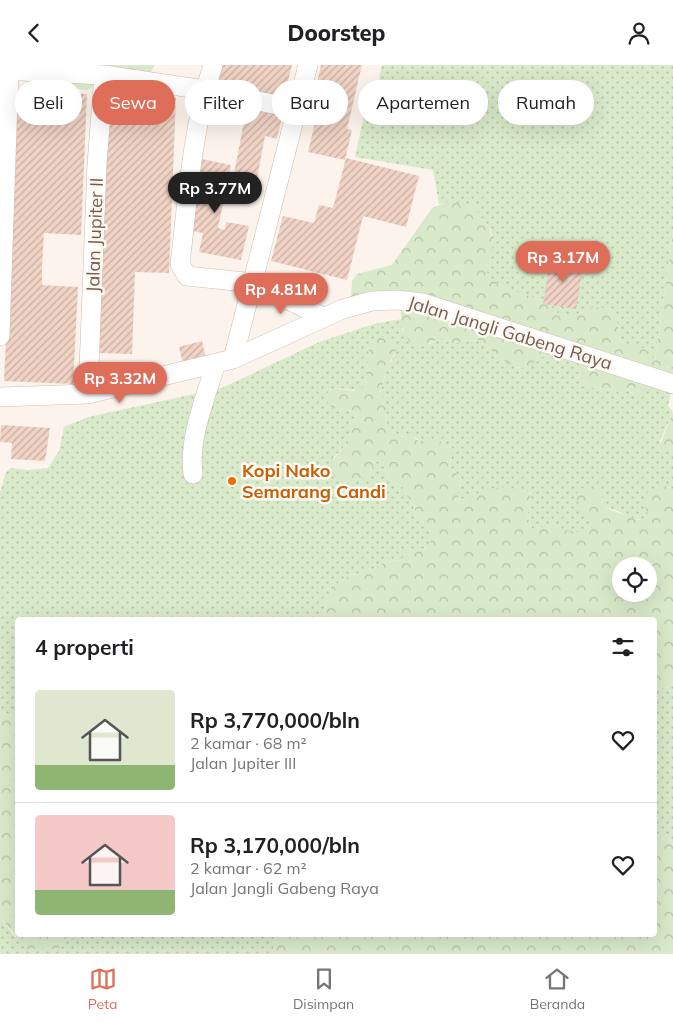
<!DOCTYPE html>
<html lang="id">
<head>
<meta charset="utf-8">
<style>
  :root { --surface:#fff; --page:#f6f6f6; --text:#202124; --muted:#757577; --line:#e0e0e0; --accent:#de6d59 }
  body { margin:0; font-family:Mulish,sans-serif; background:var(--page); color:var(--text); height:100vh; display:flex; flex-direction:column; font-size:19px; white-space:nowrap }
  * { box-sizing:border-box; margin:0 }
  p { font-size:16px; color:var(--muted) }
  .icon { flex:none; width:28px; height:28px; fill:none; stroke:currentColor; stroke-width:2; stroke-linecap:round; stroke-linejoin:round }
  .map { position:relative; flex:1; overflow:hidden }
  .sheet { position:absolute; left:15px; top:552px; width:642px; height:320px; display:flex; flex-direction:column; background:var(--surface); border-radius:5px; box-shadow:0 5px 20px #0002 }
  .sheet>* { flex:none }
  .banner { position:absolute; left:15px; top:15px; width:644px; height:45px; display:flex; gap:10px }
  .fabs { position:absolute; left:612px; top:492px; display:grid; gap:10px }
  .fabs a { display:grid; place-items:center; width:45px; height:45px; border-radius:50%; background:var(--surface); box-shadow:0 5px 20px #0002; font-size:25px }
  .price { position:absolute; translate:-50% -42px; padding:0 11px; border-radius:18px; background:var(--accent); color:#fff; font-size:16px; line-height:32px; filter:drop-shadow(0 1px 2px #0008) }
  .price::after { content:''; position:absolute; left:50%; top:30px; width:15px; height:11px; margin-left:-8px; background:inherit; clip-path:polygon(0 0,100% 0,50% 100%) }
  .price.selected { background:#222; color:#fff }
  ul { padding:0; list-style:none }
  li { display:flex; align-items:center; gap:15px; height:125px; padding:0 20px }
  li+li { border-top:1px solid var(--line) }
  li span { display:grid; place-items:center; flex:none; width:140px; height:100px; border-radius:5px; color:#555 }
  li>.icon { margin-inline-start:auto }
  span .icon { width:60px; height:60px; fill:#fffc; stroke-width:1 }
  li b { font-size:21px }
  h2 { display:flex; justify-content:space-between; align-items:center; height:60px; padding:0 20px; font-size:21px }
  .tag { padding:0 18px; border-radius:22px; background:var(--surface); box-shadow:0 5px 20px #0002; font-size:18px; line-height:45px }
  .tag.selected { background:var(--accent); color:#fff }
  header { display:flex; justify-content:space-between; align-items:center; height:65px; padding:0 20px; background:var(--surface); font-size:22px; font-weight:800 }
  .dock { display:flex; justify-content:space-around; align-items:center; height:70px; border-top:1px solid var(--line); background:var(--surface); font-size:14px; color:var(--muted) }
  .dock a { display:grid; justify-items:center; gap:2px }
  .dock .selected { color:var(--accent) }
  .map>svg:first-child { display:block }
</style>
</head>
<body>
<header><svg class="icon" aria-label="back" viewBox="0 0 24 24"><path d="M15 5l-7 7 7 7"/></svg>Doorstep<svg class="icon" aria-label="person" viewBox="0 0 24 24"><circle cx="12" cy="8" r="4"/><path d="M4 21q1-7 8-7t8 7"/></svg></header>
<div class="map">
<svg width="673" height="888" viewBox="0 0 673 888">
  <defs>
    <pattern id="grass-dots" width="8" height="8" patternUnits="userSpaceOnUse" patternTransform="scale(1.25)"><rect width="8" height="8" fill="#d9eaca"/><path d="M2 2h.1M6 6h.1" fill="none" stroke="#b5c1a6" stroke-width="1.8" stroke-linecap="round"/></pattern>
    <pattern id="forest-crowns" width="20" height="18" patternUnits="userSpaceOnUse" patternTransform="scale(1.25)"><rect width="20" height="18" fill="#d9eaca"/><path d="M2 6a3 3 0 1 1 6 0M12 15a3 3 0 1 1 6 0" fill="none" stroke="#b5c1a6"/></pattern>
    <pattern id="building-hatch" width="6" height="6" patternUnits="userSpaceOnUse" patternTransform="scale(1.25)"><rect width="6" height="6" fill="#f0d3c5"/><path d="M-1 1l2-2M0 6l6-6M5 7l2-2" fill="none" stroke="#c7aea2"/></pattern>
  </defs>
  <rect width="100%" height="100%" fill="#fcf4ec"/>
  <path fill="url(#grass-dots)" d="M382,0H673V167L655,295C640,276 637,287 620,277L617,255L594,242L567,254C557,250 552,241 542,236C528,230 490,222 486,205C495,173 499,160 465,145C456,140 450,137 439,139L433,105L355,92L368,32L375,33Z
    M402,254V265L430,279L437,275L453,278L478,275L518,303C528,302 531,299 539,294C561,278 577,306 589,322L614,325L621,328L628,325L631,328C649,331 655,316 663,303L673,302V318L668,341L673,347L660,376L664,386L673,388V424L667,421L645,441L649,451C638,458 628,452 618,446C612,443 607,445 602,440L603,432L585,448L596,456C591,477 564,463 551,462C544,461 539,466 532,463L527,452L531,428C515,423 491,421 476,430C470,434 467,439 459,439L458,427L461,414L449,400L454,384L439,376L422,377L412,371H398L387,364L386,344L380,328L388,300L395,290L383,272C367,274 367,308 365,321C354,331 341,319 329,325L332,343L353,346L358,350L351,362L348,378L333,393V409L340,418L353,417L369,410L375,396L382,397L390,416L402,421L420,454L428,463L432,474L429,482L418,486H408L401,495L385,497L372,505L348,511L333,522V531L327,536L322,555H18L17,652L0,646V428L5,409L10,403L29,405L48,403L59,386L64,362L88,352L222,323L319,277L374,259Z
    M673,618V780L667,771L655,773V625L670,621Z
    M0,852L15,872L73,873L74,870H273L276,874L272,888H0Z"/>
  <path fill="url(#forest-crowns)" fill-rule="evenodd" d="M14,0H155L150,8L96,16L93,22L87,25L22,16Z
    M447,137L472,139L489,163L493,176L492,188L486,204C491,224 531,229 546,238C554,243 558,250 567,254L594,242L606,243L617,255L620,277L644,283L655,295L673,167V302L663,303C656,315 644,339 628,325L621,328L614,325L589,322C577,306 561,278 538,295C532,299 526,305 517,302C503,299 491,282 478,275L453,278L437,275L422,281H414C397,264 404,257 399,236L351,232L352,216L357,209L392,200L432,143Z
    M379,272L391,275L396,286L388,300L380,328L386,336L387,364L402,372L411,367C416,383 429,372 439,376C444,377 450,381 454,384L449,400L461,414L458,427L459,439C467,439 470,433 476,429C495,419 511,421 531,429L527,452L532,463C539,466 541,461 548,461C562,462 575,470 589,466L596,456L581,446L576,430L581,423L598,425L602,428V440L606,443L638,455L649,451L643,437L648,426L663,420L673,424V618L670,621L655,625V555H322L327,536L333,531V522L348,511L372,505L385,497L401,495L408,486L426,484L432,474L428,463L420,454L402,421L390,416L382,397L375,396L369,410L353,417L340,418L333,409L331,397L348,378L351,362L358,350L353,346L332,343L327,337L326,329L333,323L354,326L365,321L369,284L373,277ZM621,501H649V529H621Z
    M673,347V388H672L664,386L660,380Z
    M0,646L17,652L18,870H74L60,883L27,884L0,852Z
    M667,771L673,780V888H272L276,874L273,870H655V773Z"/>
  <path fill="url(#building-hatch)" d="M222,0H292L283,35L218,19Z
    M321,0H362L347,64L352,65L345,95L308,87L324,20L317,18Z
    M18,26L87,29L81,170L44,168L42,202V220L78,222L73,319L4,316Z
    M108,31L176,33L169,208L135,207L132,289L99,288Z
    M247,41L283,48L277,74L265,71L256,119L233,114Z
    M346,93L419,111L406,162L363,151L347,215L271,196L283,151L314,158L319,140L333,143Z
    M202,94L231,100L218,163L225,165L226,157L249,161L241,195L199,187L203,168L187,165Z
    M551,191L584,197L576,244L543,239Z
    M202,276L206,294L183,299L179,282Z
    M1,360L50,363L45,396L11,394L12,378L0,377Z"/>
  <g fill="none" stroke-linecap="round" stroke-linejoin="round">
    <defs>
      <path id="minor" d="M213,0C192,64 188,132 180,199L187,211L254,218L323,252
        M0,5L104,10L205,25L297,44
        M0,271L9,5
        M233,294L308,0
        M88,329L97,99L104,10
        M0,332L88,329L233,294L343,244L372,236L397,235L423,238L673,319
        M193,409C188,373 206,332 216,298"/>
    </defs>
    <use href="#minor" stroke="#cebcb1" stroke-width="20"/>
    <use href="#minor" stroke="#fff" stroke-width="19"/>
  </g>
  <circle fill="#e8710a" stroke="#fef9f2" stroke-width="2" cx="232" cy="416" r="5"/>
  <g text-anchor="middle" stroke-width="5" stroke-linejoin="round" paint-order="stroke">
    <g font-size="18" fill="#775a4f" stroke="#fef9f2">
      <text transform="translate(95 170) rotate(-88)" y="6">Jalan Jupiter II</text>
      <text transform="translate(510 268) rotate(17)" y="6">Jalan Jangli Gabeng Raya</text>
    </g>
    <g font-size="18" font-weight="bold" fill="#c56008" stroke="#fef9f2" text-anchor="start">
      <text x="242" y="412">Kopi Nako<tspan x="242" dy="21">Semarang Candi</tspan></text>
    </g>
  </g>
</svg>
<div class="fabs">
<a><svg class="icon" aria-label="locate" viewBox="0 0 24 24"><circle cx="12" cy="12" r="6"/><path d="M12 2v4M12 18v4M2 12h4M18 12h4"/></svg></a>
</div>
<b class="price selected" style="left:215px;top:149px">Rp 3.77M</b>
<b class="price" style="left:563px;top:218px">Rp 3.17M</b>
<b class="price" style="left:281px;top:250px">Rp 4.81M</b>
<b class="price" style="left:120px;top:339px">Rp 3.32M</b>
<div class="banner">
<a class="tag">Beli</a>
<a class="tag selected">Sewa</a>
<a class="tag">Filter</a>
<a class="tag">Baru</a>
<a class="tag">Apartemen</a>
<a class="tag">Rumah</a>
</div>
<section class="sheet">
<h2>4 properti<svg class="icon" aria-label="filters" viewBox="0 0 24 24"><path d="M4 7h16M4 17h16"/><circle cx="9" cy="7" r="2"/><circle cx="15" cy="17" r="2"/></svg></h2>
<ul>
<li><span style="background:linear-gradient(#dfe7d0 75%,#8fb573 0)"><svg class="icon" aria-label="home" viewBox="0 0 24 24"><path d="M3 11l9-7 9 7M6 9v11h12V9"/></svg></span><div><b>Rp 3,770,000/bln</b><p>2 kamar · 68 m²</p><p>Jalan Jupiter III</p></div><svg class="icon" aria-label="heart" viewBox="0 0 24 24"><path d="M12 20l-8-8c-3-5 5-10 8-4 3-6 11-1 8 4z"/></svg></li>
<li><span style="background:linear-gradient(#f6c9c9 75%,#8fb573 0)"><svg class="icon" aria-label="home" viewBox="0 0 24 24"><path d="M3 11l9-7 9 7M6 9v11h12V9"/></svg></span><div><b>Rp 3,170,000/bln</b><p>2 kamar · 62 m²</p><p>Jalan Jangli Gabeng Raya</p></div><svg class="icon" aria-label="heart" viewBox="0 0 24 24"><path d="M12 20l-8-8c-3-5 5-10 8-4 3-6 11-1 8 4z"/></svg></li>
</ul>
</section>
</div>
<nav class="dock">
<a class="selected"><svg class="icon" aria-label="map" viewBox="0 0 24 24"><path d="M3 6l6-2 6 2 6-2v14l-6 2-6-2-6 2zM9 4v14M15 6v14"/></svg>Peta</a>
<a><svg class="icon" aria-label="saved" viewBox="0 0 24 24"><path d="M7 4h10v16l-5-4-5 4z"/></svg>Disimpan</a>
<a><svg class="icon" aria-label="home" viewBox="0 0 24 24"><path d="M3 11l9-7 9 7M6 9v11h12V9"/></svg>Beranda</a>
</nav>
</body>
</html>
